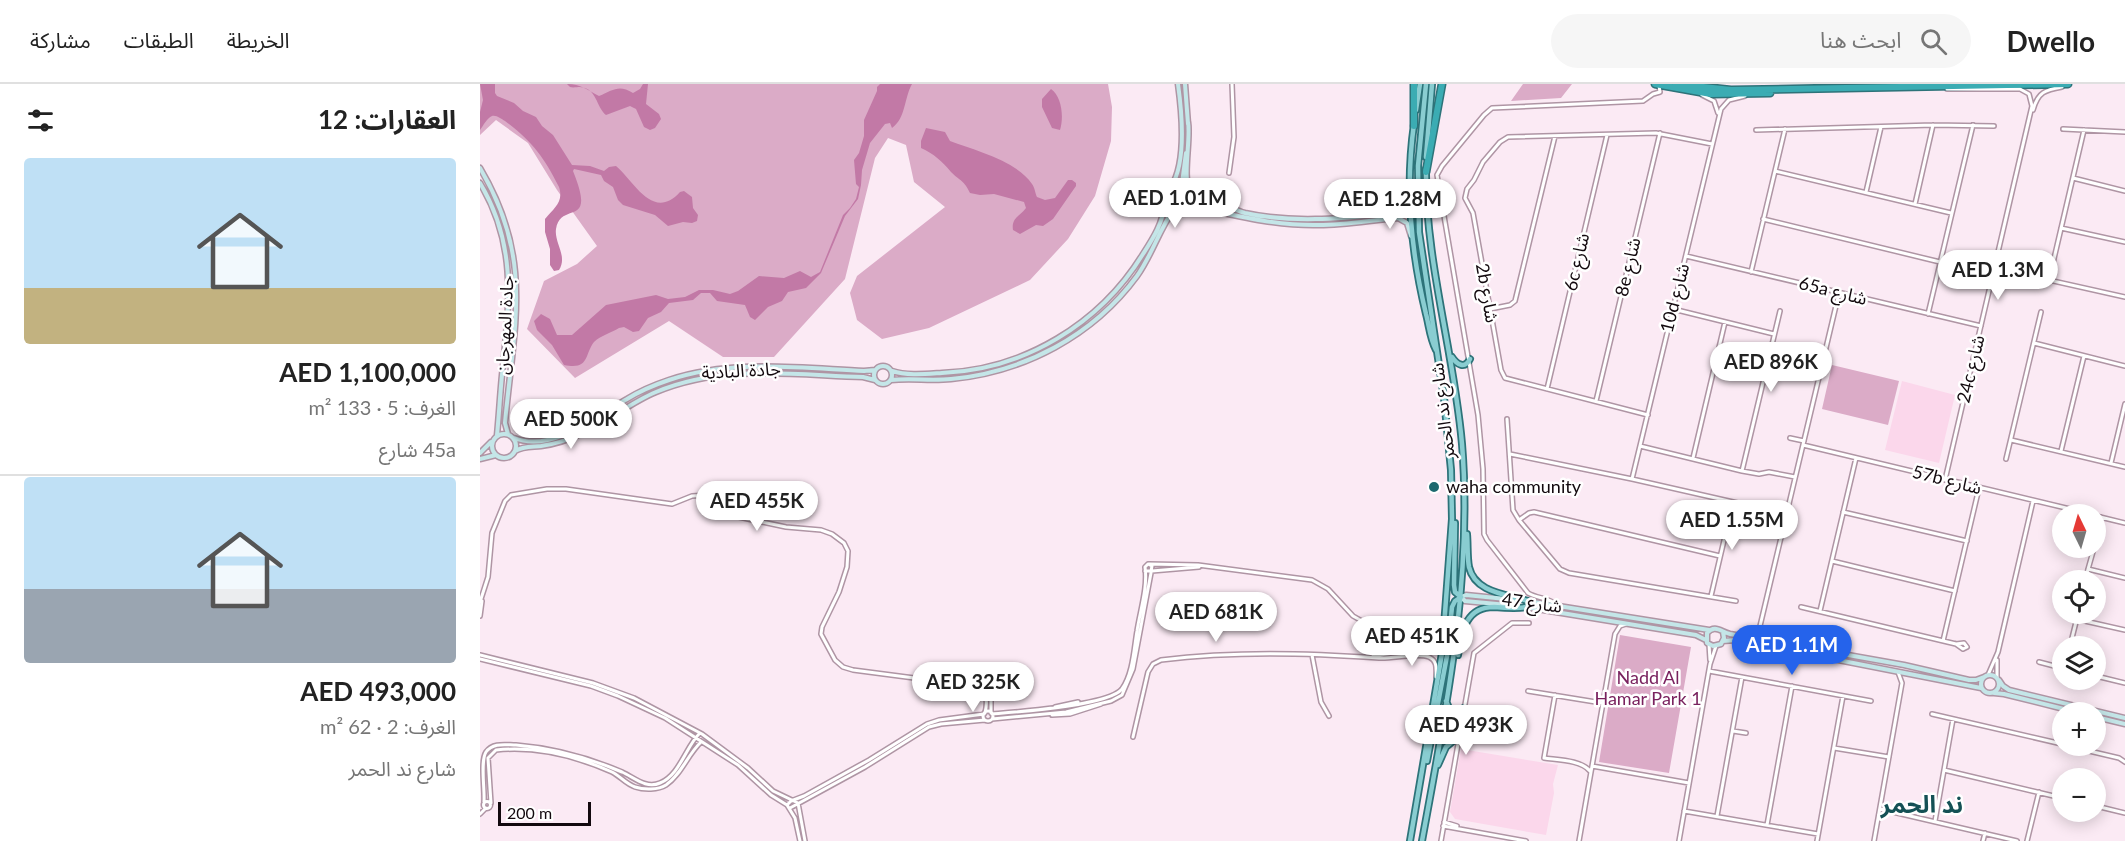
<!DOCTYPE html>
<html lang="ar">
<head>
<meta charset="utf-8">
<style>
  :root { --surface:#fff; --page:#f6f6f6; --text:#222; --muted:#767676; --line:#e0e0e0; --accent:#2563eb }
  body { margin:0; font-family:Lato,"Noto Sans Arabic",sans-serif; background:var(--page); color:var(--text); direction:rtl; height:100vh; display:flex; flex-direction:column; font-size:22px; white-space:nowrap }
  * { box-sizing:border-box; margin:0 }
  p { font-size:20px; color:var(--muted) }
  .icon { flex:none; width:33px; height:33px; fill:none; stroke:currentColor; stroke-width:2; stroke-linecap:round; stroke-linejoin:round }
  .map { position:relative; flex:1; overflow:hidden; direction:ltr }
  .side { display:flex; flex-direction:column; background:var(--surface); width:480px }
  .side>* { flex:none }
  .needle { width:39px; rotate:355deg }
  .tools { position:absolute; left:1572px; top:420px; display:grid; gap:12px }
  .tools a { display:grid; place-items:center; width:54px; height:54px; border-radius:50%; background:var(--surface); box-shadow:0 3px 15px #0003; font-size:30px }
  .scale { position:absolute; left:18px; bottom:15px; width:93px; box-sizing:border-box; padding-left:6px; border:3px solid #12090e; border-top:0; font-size:16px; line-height:21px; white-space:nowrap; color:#12090e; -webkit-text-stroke:4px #fff; paint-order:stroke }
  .price { position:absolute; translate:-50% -51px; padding:0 14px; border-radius:21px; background:#fff; color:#222; font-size:20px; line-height:39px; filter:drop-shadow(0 2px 3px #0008) }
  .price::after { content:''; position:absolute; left:50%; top:36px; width:18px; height:14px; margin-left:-9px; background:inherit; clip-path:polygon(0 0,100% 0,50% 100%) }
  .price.on { background:var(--accent); color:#fff }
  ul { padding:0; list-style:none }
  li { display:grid; align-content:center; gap:12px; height:318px; padding:0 24px }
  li+li { border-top:2px solid var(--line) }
  li span { display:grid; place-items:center; height:186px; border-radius:6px; color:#555 }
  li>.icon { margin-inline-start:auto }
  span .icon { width:108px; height:108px; fill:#fffc; stroke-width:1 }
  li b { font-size:26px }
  h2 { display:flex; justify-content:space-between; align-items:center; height:72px; padding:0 24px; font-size:26px }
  header { display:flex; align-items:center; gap:36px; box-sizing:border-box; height:84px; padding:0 30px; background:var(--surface); border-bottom:2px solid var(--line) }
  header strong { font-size:28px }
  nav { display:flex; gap:33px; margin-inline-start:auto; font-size:21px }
  .search { width:420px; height:54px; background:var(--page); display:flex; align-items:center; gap:15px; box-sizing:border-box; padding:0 21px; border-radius:33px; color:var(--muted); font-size:22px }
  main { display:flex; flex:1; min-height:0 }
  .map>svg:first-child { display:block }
</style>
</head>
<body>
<header>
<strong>Dwello</strong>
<div class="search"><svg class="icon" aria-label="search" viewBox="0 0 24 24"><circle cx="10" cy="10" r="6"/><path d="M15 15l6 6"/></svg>ابحث هنا</div>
<nav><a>الخريطة</a><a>الطبقات</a><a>مشاركة</a></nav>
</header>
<main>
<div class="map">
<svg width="1645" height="757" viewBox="0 0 1645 757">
  <rect width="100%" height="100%" fill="#fbeaf4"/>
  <path fill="#fbd7eb" d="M1422,297L1475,311L1459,379L1405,366Z
    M981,665L1078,681L1073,700L1074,709L1066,751L975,735L970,728Z"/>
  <path fill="#dbabc7" d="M0,0H628L632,23L631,57L615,112L588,155L550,196L449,244L402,255L377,236L370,209L377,192L465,123L434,98L426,61L408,54L395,74L365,195L294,273H243L189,237L95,294L47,245L64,197L97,180L117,162L77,106L48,59L16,36L0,51Z
    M1043,0H1092L1081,14L1031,17Z
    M1352,281L1419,297L1408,341L1342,325Z
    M1140,551L1211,563L1189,689L1119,678Z"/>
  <path fill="#c279a6" d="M0,0H15V9L17,12L34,19L43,27L56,33L62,42L73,51L92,81L110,82L124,87L129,83L136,82C154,97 173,138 200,108L204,107L212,113L213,124L218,131L217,137L212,139L203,138L188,142L175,131L143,121L138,116L133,103L124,97L121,91L94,85L93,87C117,146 81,116 76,145C74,159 88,172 79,186L74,187L70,181V165L65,148V135C74,124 84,118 79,103C64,73 52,57 25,37C21,35 17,31 12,32C7,34 3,42 0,46V28L3,16Z
    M87,0C101,0 107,6 119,12C133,6 139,0 153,9L160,5L163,0H168L166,20L179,30L181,35L175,44L170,46L164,43L156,25L150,22L126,31C116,23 117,4 100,3C97,3 93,4 90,3Z
    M400,0H432C424,14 426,34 412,44L410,39L405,40L390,59L382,86L381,101L378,115L365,132L341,189L326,204L308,208L302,217L288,223L275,236L270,233L265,221L237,217L230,209H221L213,216L189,219L181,228L168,234L159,247L153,248L144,243L139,244C133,248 120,252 114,258C104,271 110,286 84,281L72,261L57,246L54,237L61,230L70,235L77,251H92L126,221L176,211L188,215L205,213L219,206H233L250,210L258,207L279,192L304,194L320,187L331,193L340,188L363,131L370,124L376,115L379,103L376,100L374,76L379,69L384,52V36L397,7V3Z
    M571,5C582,13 584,33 580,46L572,44L562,23V15Z
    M446,44L465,48L470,57C494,66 537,77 552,100C555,104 555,109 557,113L565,116L575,114L588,96H592L596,99V102L573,135L563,142L556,141L540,150L533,146C531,134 540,132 546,124L544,118L514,110L500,111L490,109C484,96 480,97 471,88C462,77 454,70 441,64V57Z"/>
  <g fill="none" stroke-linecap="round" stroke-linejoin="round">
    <defs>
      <path id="street" d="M1222,11L1234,17L1238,29
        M1553,26C1558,8 1565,6 1582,3
        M1583,45L1645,48
        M1276,46L1453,41L1514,42
        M1295,87L1471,129
        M749,89L754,53L752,0
        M1593,94L1645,107
        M1386,108L1401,43
        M1435,120L1453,41
        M1283,135L1460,178
        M1581,144L1645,158
        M1206,172L1501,242
        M1515,184L1645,213
        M1271,188L1305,45
        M1569,196L1604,46
        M1010,225L1030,221L1035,217L1075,52
        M1193,225L1294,250
        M1448,230L1493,41
        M1554,259L1645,282
        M1067,305L1127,51
        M1116,317L1180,49
        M1168,331L1025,294L1021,286L993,129L985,114L987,105L994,96L1003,78L1020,58L1028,53L1176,49L1232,60
        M1027,335L1033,426L1039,436L1080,485L1089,489L1256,517
        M1310,354L1324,357
        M1531,356L1645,383
        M1323,361L1611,430
        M1160,362L1262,387L1279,390L1289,388L1315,393
        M1581,367L1604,272
        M1030,370L1152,395L1306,430
        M1213,374L1245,238
        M1526,375L1561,228
        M1631,379L1645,320
        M1262,387L1300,227
        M1152,395L1241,25L1249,16L1265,12
        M1465,396L1552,22L1549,10L1540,5H1467
        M1363,428L1487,457
        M1616,432L1645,439
        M1039,436L1049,429L1054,428L1240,472
        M1616,456L1621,433
        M1352,477L1475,507
        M669,480L718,481L832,496L848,505L873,532L930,564L935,572
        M1608,485L1645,494
        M672,487L719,483
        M1605,496L1614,464
        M1231,512L1253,418
        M0,518L8,493L12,449L25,417L31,411L67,405H86L192,420L212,412L228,411L239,416L254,432L306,443L341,446L352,450L364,459L368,467L367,483L359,508L342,543L341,550L355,576L363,583L373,586L503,603L511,611V629
        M1077,521C1068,513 1058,515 1048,509L1007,456L1004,450L1003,385L998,331L957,91L962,82L1004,31L1012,24L1163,17L1173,10L1180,8L1179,2
        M1321,523L1476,560L1484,559L1487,563L1483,565L1476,560
        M1340,527L1376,374
        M0,532L2,517
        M1596,535L1645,546
        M1280,544L1281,551L1286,556
        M1270,553L1276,550L1280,542L1359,209
        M1463,557L1499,404
        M1229,560L1230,576
        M1590,562L1598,530
        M0,571L113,599L154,614L222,650L268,684L293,707L318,719L325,757
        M832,571L841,618L849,632
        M893,572L948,564L958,554L963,538
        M0,575L111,602L138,612L185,634L258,681L291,711L307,721L315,734L320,757
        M1517,576V594
        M1559,578L1582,584
        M1229,587L1391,617
        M1508,591L1518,568L1553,417
        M1616,592L1645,599
        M495,603C507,609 508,616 505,629
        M1048,607L1122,619
        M1075,611L1064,674C1078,676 1101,676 1110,687
        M575,623L598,618
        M503 632a5 5 0 1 1 10 0a5 5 0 1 1-10 0Z
        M512,630C536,628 628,622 642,605C653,590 654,564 657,547C660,527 668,503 665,483L668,480L672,482L671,487H665
        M1452,630L1582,660
        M572,631L590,630L621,620
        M512,635L586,628L631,617L642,611L653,585L671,489
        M1253,647L1266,649
        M653,653L668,588L673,580L681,576C754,567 826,569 899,574C913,575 937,568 949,573C958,577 956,586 956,593
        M1588,662L1639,674L1645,678
        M1354,664L1409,673
        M1112,682L1209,699
        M1464,686L1582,714
        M3.5 721a3.5 3.5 0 1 1 7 0a3.5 3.5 0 1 1-7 0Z
        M4,718C5,706 0,677 6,668C13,658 26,661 36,661C74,664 107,673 142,688C155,694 166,705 180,699C200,691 206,662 220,649
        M11,719L8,674L16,666C55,662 96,672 132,688C140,692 146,700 155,703C164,706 178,706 186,701C201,691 208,670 221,658
        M307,721L311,717L324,712L389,676L447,640L459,636L504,630
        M1616,722L1645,729
        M310,724L385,683L449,643L461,640L505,636
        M1400,725L1537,757
        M1204,727L1338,750
        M0,730L6,724
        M1237,732L1262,593
        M1455,737L1473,635
        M964,738L977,742
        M1287,741L1312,602
        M963,742L1046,757
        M961,757L994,569L1032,539H1049
        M1099,757L1135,550L1140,542L1146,540
        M1199,757L1230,580L1236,562
        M1337,757L1363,612
        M1394,757L1422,599L1418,588
        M1503,757L1505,749
        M1547,757L1559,708"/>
      <path id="secondary" d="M705,0L708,40
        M708,38C711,55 702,95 710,107C716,117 733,117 743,120C751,123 757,127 765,129C815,140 865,134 916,129C926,126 927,119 928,110
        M0,84C54,175 34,240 25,339L28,350
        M0,99C38,162 29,222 22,291C20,311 19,331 17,351
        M691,103C707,78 702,29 698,0
        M682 114a11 11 0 1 1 22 0a11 11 0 1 1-22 0Z
        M701,107L706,69
        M699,123L711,122C753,131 795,142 839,141C866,141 892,136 918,134L927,139L931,152
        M394 291a9 9 0 1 1 18 0a9 9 0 1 1-18 0Z
        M412,287C427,292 446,290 462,289C544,286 620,240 663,170C672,156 684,138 684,120
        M411,296C431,294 451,297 471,295C544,288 613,252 657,192C672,171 679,146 694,125
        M12 362a12 12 0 1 1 24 0a12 12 0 1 1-24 0Z
        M34,354C72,369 116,333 147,315C160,307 174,301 189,296C251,275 320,284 384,287L395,286
        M35,367C43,362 52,363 61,362C75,360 88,356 100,350C127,339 149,319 176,308C242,280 313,291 383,293L395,296
        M0,369L11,358
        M0,375L16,371
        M981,513L986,511L1036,516
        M981,513L985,517L1038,522
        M1047,517L1229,546
        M1045,523L1216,551L1226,556
        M1243,548L1244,554L1241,560L1233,562L1227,559V549C1235,540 1241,548 1250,550L1424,581L1489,596H1496L1504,593
        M1243,557L1256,556L1501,604
        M1501 600a9 9 0 1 1 18 0a9 9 0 1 1-18 0Z
        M1519,596L1523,602L1529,606L1645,634
        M1514,609L1524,610L1596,628
        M1616,633L1645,640"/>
      <path id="primary" d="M936,26L940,0
        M934,40C925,103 931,168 946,230C949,241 950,255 956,266
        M946,73L952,0
        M972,273C977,281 985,285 990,275
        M987,450C988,461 987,472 989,483C995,509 1027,510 1048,517
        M978,571C982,548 985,523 1014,523C1025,524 1037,525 1048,523
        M966,617L969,624L982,634
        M974,628L984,624
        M947,677L967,572L972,523L975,517L981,513L975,508L974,501L975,439
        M958,681L966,663L979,652
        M930,757L962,569L972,435L971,386L964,314L939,148L938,82L946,0
        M942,757C966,626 993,494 982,360C974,267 945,178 946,85"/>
      <path id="highway" d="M1175,0L1231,10L1290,9
        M1196,0L1251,6L1588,0
        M934,42V0
        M946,88L962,0"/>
    </defs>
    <use href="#street" stroke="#af95a4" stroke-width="6"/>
    <use href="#secondary" stroke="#af95a4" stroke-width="7"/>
    <use href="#primary" stroke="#2d7379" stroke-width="8"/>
    <use href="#highway" stroke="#2d7379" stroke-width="9"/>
    <use href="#street" stroke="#fff" stroke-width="3"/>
    <use href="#secondary" stroke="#c4e6e8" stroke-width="4"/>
    <use href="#primary" stroke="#89cdd1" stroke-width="4.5"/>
    <use href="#highway" stroke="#3bacb3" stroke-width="6"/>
  </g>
  <circle fill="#1c696e" stroke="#fff" stroke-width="2" cx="954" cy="403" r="6"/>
  <g text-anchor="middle" stroke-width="5" stroke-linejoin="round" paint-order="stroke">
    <g font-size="18" fill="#12090e" stroke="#fff">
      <text transform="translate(1097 178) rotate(-77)" y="6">6c شارع</text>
      <text transform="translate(1148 183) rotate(-77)" y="6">8e شارع</text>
      <text transform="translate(1353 207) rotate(14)" y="6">65a شارع</text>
      <text transform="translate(1007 209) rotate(80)" y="6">2b شارع</text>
      <text transform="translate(1195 214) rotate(-76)" y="6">10d شارع</text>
      <text transform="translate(25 241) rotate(-87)" y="6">جادة المهرجان</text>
      <text transform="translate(1491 285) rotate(-77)" y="6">24c شارع</text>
      <text transform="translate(261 287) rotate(-3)" y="6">جادة البادية</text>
      <text transform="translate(963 327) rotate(-97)" y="6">شارع ند الحمر</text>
      <text transform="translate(1467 396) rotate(14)" y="6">57b شارع</text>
      <text transform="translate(1052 519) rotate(7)" y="6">شارع 47</text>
    </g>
    <g font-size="18" fill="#12090e" stroke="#fff" text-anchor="start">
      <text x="966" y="409">waha community</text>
    </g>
    <g font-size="18" fill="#79215e" stroke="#fff">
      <text x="1168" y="600">Nadd Al<tspan x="1168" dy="21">Hamar Park 1</tspan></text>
    </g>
    <g font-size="24" font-weight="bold" fill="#145155" stroke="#fff">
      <text x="1442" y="729">ند الحمر</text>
    </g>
  </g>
</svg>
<div class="tools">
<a><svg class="needle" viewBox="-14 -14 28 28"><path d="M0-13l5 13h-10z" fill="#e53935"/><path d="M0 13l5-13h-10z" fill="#767676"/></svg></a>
<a><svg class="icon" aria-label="locate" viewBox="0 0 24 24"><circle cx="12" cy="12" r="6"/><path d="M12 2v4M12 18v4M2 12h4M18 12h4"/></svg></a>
<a><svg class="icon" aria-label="layers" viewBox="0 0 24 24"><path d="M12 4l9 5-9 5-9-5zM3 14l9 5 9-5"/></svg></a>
<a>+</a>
<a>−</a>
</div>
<div class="scale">200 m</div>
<b class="price" style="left:695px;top:145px">AED 1.01M</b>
<b class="price" style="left:910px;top:146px">AED 1.28M</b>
<b class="price" style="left:1518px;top:217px">AED 1.3M</b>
<b class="price" style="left:1291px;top:309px">AED 896K</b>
<b class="price" style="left:91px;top:366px">AED 500K</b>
<b class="price" style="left:277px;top:448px">AED 455K</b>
<b class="price" style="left:1252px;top:467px">AED 1.55M</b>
<b class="price" style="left:736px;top:559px">AED 681K</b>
<b class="price" style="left:932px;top:583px">AED 451K</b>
<b class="price on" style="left:1312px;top:592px">AED 1.1M</b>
<b class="price" style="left:493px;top:629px">AED 325K</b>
<b class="price" style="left:986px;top:672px">AED 493K</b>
</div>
<section class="side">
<h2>العقارات: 12<svg class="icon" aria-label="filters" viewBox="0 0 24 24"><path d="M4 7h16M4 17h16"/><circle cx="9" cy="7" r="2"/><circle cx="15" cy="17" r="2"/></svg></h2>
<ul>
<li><span style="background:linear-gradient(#bfe0f5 70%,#c2b280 0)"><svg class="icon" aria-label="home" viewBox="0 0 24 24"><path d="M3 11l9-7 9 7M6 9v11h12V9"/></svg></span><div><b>AED 1,100,000</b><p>الغرف: 5 · 133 m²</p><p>45a شارع</p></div></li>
<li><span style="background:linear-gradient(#bfe0f5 60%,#9aa5b1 0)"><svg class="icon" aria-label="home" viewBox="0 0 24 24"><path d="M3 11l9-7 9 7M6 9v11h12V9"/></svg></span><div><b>AED 493,000</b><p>الغرف: 2 · 62 m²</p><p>شارع ند الحمر</p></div></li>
</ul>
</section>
</main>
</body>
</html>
